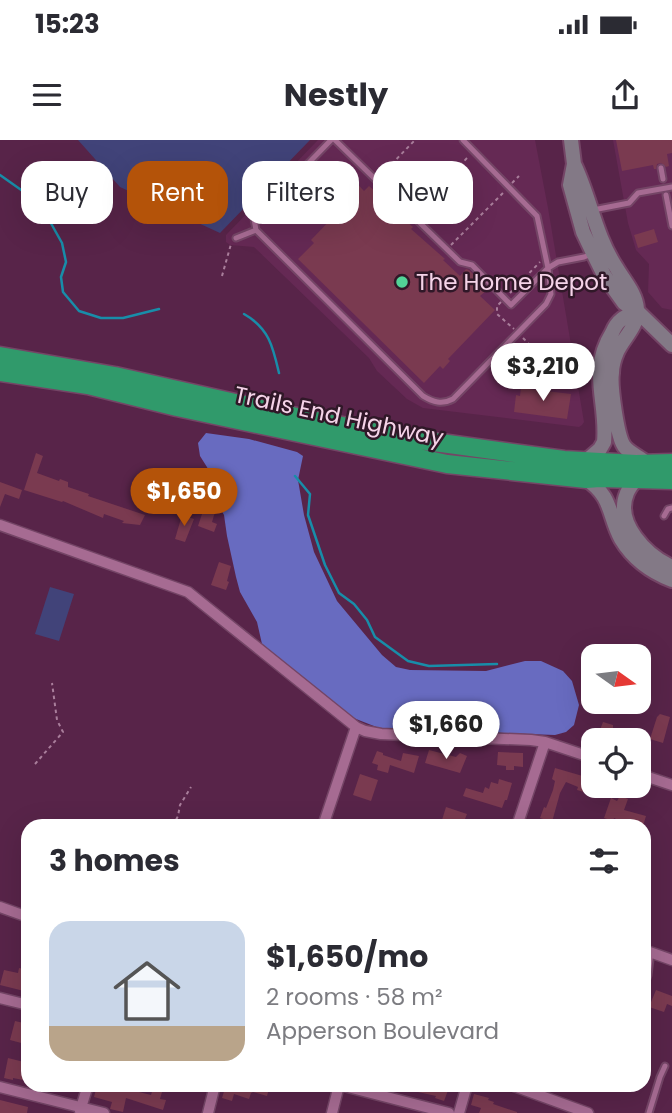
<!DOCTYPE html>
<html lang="en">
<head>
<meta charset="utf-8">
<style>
  :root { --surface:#fff; --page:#f2f2f3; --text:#2b2b33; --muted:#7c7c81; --line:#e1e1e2; --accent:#b45309 }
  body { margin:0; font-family:Poppins,sans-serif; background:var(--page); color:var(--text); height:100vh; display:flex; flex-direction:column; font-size:26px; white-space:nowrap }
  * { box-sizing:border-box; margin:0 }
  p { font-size:23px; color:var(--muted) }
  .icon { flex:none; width:38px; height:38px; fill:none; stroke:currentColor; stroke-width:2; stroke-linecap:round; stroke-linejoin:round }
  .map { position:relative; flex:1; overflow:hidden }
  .panel { position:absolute; left:21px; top:679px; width:630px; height:273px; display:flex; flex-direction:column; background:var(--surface); border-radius:21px; box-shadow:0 7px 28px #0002 }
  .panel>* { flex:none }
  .hud { position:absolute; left:21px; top:21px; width:630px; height:63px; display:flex; gap:14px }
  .needle { width:46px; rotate:104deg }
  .controls { position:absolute; left:581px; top:504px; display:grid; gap:14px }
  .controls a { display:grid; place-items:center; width:70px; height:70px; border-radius:14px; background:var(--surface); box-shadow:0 7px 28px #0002; font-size:35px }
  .price { position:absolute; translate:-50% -60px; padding:0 16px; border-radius:24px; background:#fff; color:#222; font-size:23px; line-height:46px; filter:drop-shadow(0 2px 4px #0008) }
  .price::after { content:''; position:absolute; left:50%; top:42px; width:21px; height:16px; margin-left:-10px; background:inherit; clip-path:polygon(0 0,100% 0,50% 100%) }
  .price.selected { background:var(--accent); color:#fff }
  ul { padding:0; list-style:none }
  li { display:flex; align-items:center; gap:21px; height:175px; padding:0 28px }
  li+li { border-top:2px solid var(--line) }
  li span { display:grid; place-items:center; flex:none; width:196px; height:140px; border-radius:21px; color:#555 }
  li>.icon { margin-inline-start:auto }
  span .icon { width:84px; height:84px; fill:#fffc; stroke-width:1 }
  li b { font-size:30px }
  h2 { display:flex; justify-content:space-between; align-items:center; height:84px; padding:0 28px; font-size:30px }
  .chip { padding:0 24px; border-radius:21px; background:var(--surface); box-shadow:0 7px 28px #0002; font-size:24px; line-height:63px }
  .chip.selected { background:var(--accent); color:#fff }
  .status { display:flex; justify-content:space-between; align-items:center; height:49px; padding:0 35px; background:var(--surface); direction:ltr }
  .status svg { height:19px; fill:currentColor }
  header { display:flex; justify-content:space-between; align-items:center; height:91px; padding:0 28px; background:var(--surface); font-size:32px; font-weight:700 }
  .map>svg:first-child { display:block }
</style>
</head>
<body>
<div class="status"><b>15:23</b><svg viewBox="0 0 49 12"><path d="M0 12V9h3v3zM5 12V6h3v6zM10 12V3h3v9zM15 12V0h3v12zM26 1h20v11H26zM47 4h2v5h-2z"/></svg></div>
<header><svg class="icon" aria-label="menu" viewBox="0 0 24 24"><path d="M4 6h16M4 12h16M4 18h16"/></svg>Nestly<svg class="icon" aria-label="share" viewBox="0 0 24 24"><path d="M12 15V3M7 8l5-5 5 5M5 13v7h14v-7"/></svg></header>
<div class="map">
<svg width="672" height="973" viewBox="0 0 672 973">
  <rect width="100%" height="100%" fill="#582449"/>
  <path fill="#652954" d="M318,0H535L548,68L584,282L582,285L579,287L423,268L407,259L377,231L369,218L254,107L230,105L226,102V95Z
    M613,0H672V170L662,168L648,152L649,124L636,110L628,83Z"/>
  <path fill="#414379" d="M78,0H310L220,93L120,47Z
    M50,447L74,454L59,501L35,494Z"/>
  <path fill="#686bc0" d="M206,293L249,299L297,312L303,316L298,340L304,375L314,412L337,461L382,515L396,527L410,530L486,531L525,521H541L563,531L572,541L579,565L574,585L566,592L555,595L379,588L351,577L262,504L257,482L240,452L236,437L227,396L224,375L220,368L217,343L200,316L198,303Z"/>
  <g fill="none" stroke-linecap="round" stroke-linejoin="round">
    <path stroke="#188da9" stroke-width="2.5" d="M0,35L34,59L48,78L62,103L66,122L61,137L63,152L79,171L101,178H123L159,169
      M244,174C269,188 273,207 279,233
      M295,336L310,354L308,375L325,425L339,453L354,464L367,480L375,497L408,521L429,526L497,524"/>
  </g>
  <path fill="#7a3a50" d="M616,0H672V13L667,14L669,26L666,27L661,23L657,24L656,29H654L653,25L622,31Z
    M347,33L364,51L369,46L384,59L391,66L389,67L405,82L406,81L413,87L411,89L445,119L443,120L460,136L466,129L469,130L488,149L480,156L495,170L448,219L450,221L443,229L440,226L424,243L298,119L314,103L311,100L336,74L322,60Z
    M654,89L658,102L638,108L634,95Z
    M521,248L571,254L567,279L514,272L516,255L520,256Z
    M36,313L43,316L37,333L59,341L60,339L68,342V347L89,354L88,356L145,375L140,385L122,383L124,381L104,374L103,378L63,361L62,362L24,350Z
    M0,342L22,350L19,359L5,354L0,367Z
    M165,354L181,359L179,364L187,367L184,376L160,368Z
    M204,368L215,372L212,382L217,384L214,392L198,386Z
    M182,375L194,379L185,402L175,399Z
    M219,422L231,426L227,441L229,442L226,450L211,445Z
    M660,574L670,577L663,603L650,599L657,577Z
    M603,582L613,585V588L629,593L627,600H612L601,597L603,591L600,590Z
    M429,610L456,617L460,613L467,616L460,633L425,623Z
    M377,611L383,613V615L401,621L403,613L419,616L414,633L390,625L388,633L377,630L378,625L372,623Z
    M498,612L523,613V627L514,626V630H506V626L497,625Z
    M555,628L593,639V646H608L605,656L585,649L584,652L577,650L578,647L566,642L560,653L552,682L540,678L544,667L546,668L553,650L555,641L552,639Z
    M360,634L378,640L371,661L353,655Z
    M499,639L512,643L507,660H505L502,668L463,656L466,648L483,653L485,647L489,649L491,642L498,644Z
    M620,656L628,659L624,670L646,676L643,686H631L614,678L613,681L604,678L611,658L617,661Z
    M446,667L467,674L463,684L456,681L455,684L442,680Z
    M19,828L28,830V852L0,845L4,830L18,833Z
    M656,850L672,856V866L667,864L664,872L649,867Z
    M15,881L28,884V901H26L25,904L10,900Z
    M8,918L28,923V941L13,938V940L4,938Z
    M97,945H112L133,951L135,945H141L139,952L151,955L154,945H164L160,959L166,960L163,970L126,958L123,972L110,969L112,962L94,957Z
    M226,945H270L267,956L253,952L251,953L249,959L234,954L232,961L222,958Z
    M400,945H450L444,961L435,958L436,956L400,948Z
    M474,954L489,958L488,960L494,962L493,964L517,972V973H479L481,968L471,965Z
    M0,960L28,967L27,973H0Z"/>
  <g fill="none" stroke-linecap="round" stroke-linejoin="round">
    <defs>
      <path id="lane" d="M331,0L254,79L256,90L423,256C433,262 442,265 453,259L546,164L551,154L548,128
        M335,0L460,122L472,125L511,165L548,128
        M463,0L537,76L548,128L558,122L584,117L592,114
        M661,28L663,39
        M666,55L672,86
        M593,70L629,63L638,53L672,47
        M236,98L256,90
        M664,376L668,369L672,368
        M644,847L648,835L651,812
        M649,973L660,937L665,926"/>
      <path id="street" d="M0,385L188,452L356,587L365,591L381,594L531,600L545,602L593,618
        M639,634L672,645
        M323,686L356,587
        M517,686L545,602
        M0,767L28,777
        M644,810L672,820
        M0,858L28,865
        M340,945L449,973
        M511,945L588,973
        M0,947L104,973
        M80,971L88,945
        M208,973L215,945
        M332,973L339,945
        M459,973L467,945"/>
      <path id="secondary" d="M571,0L574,24L570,45L583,92L593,113L604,135L624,163L637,171L672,205
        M574,24C590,57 595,95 616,127C624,141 636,153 637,169C638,187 623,198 617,212C614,219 612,226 612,233C610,245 617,296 624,306C628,312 639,317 645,322
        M586,321L600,309L604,302C608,262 588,232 612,193C614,188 618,182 622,179C626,176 632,174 637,171
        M586,339C613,357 608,375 621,399C633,419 651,432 672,440
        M636,339C633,343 629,348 627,353C614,383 647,416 672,427"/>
      <path id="highway" d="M0,216L115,236L301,278L405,298L564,320L636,324L672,323
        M0,232L88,245L177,267L447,324L586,339L600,338L672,340"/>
    </defs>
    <use href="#lane" stroke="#744566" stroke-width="9"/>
    <use href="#street" stroke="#744566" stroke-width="13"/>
    <use href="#secondary" stroke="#744566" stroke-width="18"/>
    <use href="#highway" stroke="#744566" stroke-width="21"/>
    <path stroke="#a97e9b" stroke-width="2" stroke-dasharray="3.5 3.5" stroke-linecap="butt" d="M382,34L415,0
      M512,43L519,36
      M416,71L468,17
      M451,105L504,52
      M222,136L231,104
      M510,153L540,122
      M501,162L497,166V174L514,189
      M523,198L538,213
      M35,624L63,592L57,580L52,543
      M173,686L178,676L180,665L191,647"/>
    <use href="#lane" stroke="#a66b92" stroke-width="5"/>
    <use href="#street" stroke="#a66b92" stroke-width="10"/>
    <use href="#secondary" stroke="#837986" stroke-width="14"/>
    <use href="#highway" stroke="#309a6b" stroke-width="18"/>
  </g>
  <circle fill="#52d397" stroke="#301828" stroke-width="2.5" cx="402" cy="142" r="7"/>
  <g text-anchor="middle" stroke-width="5" stroke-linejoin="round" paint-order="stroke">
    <g font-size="23" fill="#f5d3e8" stroke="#301828" text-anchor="start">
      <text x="416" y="150">The Home Depot</text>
    </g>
    <g font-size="23" fill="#f5d3e8" stroke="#301828">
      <text transform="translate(339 276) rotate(12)" y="8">Trails End Highway</text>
    </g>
  </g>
</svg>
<div class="controls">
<a><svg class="needle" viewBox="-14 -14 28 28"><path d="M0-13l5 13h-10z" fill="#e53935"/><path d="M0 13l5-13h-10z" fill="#7c7c81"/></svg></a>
<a><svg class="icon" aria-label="locate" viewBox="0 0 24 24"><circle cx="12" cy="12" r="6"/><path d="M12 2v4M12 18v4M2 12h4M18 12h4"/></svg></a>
</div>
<b class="price" style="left:543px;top:263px">$3,210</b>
<b class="price selected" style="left:184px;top:388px">$1,650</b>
<b class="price" style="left:446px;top:621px">$1,660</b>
<div class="hud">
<a class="chip">Buy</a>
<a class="chip selected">Rent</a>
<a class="chip">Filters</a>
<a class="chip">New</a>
</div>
<section class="panel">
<h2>3 homes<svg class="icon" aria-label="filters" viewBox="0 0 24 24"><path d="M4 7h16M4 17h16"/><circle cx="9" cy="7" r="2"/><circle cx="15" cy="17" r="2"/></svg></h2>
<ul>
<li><span style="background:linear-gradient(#c9d6e8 75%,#b9a48a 0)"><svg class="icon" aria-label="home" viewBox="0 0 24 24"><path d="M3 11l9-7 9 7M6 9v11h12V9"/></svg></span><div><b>$1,650/mo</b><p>2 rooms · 58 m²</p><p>Apperson Boulevard</p></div></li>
</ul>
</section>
</div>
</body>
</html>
